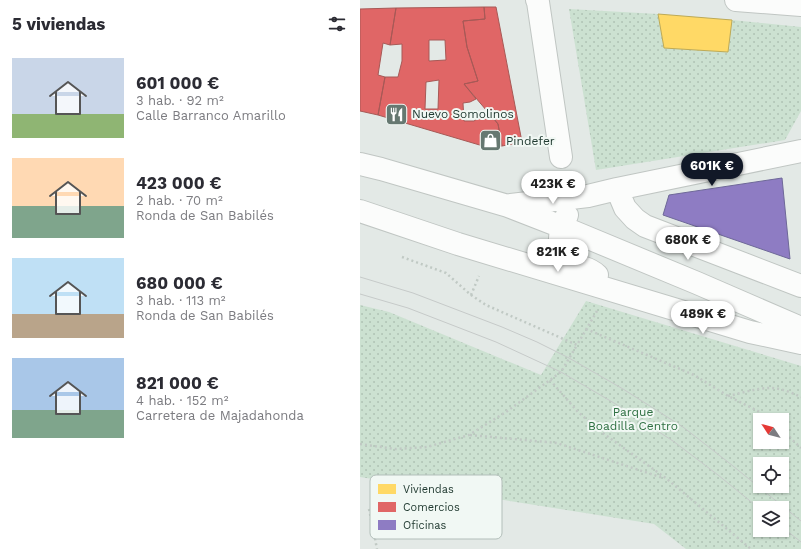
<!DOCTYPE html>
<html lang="es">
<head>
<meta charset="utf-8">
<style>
  :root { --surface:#fff; --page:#f7f7f7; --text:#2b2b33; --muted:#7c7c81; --accent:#111827 }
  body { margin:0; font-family:"Work Sans",sans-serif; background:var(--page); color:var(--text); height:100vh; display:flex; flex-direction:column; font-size:15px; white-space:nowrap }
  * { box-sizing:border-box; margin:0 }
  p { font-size:13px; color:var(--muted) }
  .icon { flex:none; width:22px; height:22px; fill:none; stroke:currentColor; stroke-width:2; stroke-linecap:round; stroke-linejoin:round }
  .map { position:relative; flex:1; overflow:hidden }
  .panel { display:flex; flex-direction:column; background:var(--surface); width:360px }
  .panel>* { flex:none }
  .needle { width:26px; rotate:306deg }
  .controls { position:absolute; left:393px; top:413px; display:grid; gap:8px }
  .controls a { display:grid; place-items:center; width:36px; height:36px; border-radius:0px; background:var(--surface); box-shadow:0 1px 3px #0004; font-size:20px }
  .price { position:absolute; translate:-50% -34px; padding:0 9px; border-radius:14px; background:#fff; color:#222; font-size:13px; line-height:26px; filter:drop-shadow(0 1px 2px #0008) }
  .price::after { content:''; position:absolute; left:50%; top:24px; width:12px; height:9px; margin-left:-6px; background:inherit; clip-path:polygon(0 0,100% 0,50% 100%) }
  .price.current { background:var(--accent); color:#fff }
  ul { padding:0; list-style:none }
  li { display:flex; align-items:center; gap:12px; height:100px; padding:0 12px }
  li span { display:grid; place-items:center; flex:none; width:112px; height:80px; border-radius:0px; color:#555 }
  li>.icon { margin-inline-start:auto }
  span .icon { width:48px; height:48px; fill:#fffc; stroke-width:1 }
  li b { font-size:17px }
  h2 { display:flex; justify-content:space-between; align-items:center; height:48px; padding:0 12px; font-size:17px }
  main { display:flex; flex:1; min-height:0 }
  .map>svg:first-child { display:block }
</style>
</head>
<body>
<main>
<section class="panel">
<h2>5 viviendas<svg class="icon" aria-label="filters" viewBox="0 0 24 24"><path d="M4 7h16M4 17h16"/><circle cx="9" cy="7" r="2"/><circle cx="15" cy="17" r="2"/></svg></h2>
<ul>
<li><span style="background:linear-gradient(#c9d6e8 70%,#8fb573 0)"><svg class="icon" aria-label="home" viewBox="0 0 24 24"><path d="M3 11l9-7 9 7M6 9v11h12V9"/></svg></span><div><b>601 000 €</b><p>3 hab. · 92 m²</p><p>Calle Barranco Amarillo</p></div></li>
<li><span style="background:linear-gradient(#ffd9b3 60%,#7fa58c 0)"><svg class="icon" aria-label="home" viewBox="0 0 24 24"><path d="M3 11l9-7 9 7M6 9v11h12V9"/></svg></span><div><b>423 000 €</b><p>2 hab. · 70 m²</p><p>Ronda de San Babilés</p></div></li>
<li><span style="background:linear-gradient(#bfe0f5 70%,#b9a48a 0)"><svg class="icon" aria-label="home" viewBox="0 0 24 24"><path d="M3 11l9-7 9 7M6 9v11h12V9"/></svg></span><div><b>680 000 €</b><p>3 hab. · 113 m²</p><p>Ronda de San Babilés</p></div></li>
<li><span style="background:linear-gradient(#a9c7e8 65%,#7fa58c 0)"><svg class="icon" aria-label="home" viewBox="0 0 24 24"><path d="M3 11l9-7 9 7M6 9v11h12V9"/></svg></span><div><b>821 000 €</b><p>4 hab. · 152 m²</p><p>Carretera de Majadahonda</p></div></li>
</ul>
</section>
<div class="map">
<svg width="441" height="549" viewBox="0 0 441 549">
  <defs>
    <pattern id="green-dots" width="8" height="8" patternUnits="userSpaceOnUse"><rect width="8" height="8" fill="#cce1d1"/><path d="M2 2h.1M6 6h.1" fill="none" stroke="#afc2b4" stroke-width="1.8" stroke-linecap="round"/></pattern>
  </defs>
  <rect width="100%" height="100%" fill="#e3e9e6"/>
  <path fill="url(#green-dots)" fill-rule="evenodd" d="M209,9L298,14L304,48L368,52L372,20L441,27V111L425,140L236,170Z
    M226,301L441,366V549H326L294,524L0,477V305L29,312L181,375ZM400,420H422V442H400ZM400,464H422V486H400ZM400,508H422V530H400Z"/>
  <path fill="#ffd966" stroke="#bdaa56" d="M298,14L372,20L368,52L304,48Z"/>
  <path fill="#e06666" stroke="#a75956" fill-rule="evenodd" d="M124,7L125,19L103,21L107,47L118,81L104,84L116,99L110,102L103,103L104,121H114L128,111L138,124L142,146H123L18,115L25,77H38L42,61V44L30,45L36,8ZM69,40H85L86,60L69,61ZM79,80L78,109H65L66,82Z
    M124,7H136L162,142L142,146L138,124L104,84L118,81L107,47L103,21L125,19Z
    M36,8L30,45L23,43L18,75L25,77L18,115L0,111V9Z"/>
  <path fill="#8e7cc3" stroke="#6e6898" d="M422,178L430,259L303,215L309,195Z"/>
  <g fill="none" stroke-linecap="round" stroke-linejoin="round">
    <defs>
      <path id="minor" d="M177,0L178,2L201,157
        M376,0L441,5
        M0,164L21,169L148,206L202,227L337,283L441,328
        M257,189L265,208L275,219L285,226L441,286
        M151,205L228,196L257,189L441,151
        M0,211L98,244L390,332L441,343
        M207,215C199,233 194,250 212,263C220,268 229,267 237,275"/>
    </defs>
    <use href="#minor" stroke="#c0c6c3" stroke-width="24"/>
    <path stroke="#c0c9c4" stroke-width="2.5" stroke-dasharray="2 3" stroke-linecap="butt" d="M42,257L86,273L111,295L126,305L217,345L237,311
      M111,295L119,276
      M226,329L334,375L368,396L398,411L409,420
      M190,380L218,412L240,431L307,479L391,549
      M368,396C382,393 397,388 411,388C421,388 432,393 441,397
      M422,430L441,448
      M110,435L197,443L303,478
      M0,444L35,449L67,447L109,435L146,412L201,372L217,345
      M9,509L17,549"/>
    <use href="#minor" stroke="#fbfcfb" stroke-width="22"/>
    <path stroke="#c6cac9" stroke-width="1" d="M0,277L53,293L142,327L177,342L209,358L263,389L323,427L368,462L441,521
      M0,294L48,308L136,342L201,372L254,403L313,441L358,475L400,509
      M422,527L441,542"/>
  </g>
  <defs>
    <symbol id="restaurant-square" viewBox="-11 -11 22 22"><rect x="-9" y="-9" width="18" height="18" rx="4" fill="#667871" stroke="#f1f8f4"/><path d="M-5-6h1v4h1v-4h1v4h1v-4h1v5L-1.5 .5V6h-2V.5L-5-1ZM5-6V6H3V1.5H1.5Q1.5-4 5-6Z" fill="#fff"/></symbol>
    <symbol id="shop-square" viewBox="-11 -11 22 22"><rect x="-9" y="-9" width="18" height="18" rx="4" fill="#667871" stroke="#f1f8f4"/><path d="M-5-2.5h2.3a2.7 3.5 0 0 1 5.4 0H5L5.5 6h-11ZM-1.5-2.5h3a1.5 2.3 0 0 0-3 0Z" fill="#fff"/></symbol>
  </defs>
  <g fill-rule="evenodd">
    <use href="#restaurant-square" x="24" y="102" width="25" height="25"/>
    <use href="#shop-square" x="118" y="128" width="25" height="25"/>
  </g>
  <g text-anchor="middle" stroke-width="4" stroke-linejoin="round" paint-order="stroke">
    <g font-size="12" fill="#223b32" stroke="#f1f8f4" text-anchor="start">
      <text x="52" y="118">Nuevo Somolinos</text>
      <text x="146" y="145">Pindefer</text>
    </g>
    <g font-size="12" fill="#2e7042" stroke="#f1f8f4">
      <text x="273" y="416">Parque<tspan x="273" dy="14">Boadilla Centro</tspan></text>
    </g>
  </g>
  <rect x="10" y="475" width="132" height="64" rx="6" fill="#f1f8f4" stroke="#b3bfba" stroke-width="1"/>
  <rect x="18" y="484" width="18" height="10" fill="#ffd966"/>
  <rect x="18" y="502" width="18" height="10" fill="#e06666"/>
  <rect x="18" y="520" width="18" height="10" fill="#8e7cc3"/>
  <g font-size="11" fill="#223b32">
    <text x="43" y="493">Viviendas</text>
    <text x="43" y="511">Comercios</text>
    <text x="43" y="529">Oficinas</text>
  </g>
</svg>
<div class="controls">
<a><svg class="needle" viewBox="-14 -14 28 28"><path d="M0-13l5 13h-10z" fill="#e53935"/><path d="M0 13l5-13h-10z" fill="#7c7c81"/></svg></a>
<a><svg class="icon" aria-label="locate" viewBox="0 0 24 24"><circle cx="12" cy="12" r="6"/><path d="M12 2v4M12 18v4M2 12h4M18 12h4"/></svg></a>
<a><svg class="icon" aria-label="layers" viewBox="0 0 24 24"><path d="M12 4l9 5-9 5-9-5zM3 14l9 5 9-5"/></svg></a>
</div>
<b class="price current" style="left:352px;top:187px">601K €</b>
<b class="price" style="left:193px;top:205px">423K €</b>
<b class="price" style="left:328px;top:261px">680K €</b>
<b class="price" style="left:198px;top:273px">821K €</b>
<b class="price" style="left:343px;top:335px">489K €</b>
</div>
</main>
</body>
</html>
